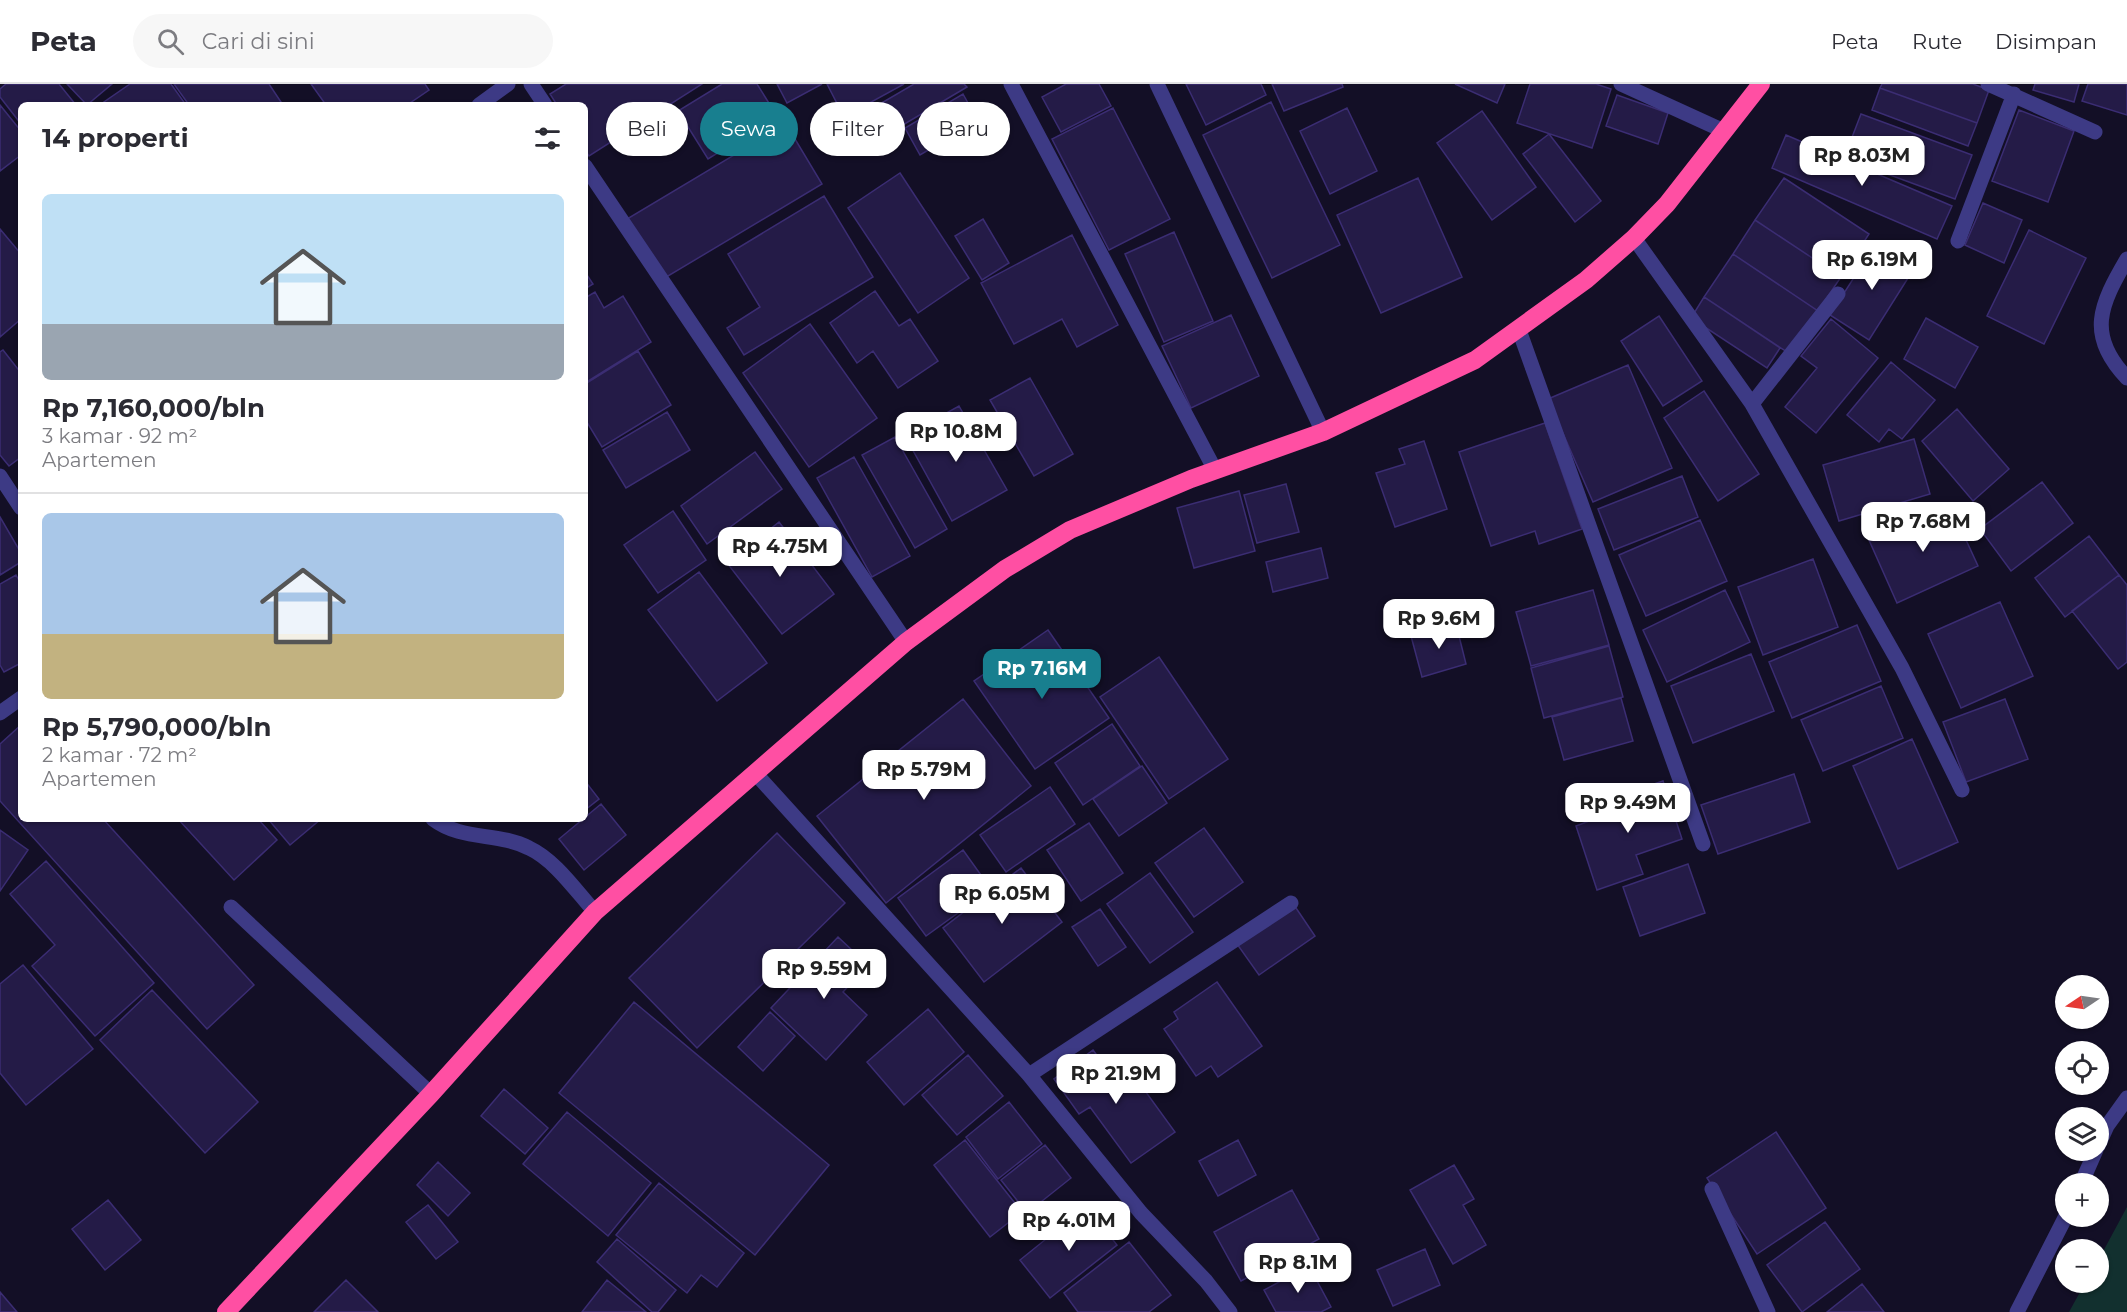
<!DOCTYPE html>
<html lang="id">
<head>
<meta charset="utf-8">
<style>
  :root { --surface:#fff; --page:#f7f7f7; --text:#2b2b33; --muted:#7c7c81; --line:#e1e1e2; --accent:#187f8f }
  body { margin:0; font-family:Montserrat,sans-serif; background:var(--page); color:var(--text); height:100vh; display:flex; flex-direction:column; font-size:22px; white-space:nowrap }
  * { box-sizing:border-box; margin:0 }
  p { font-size:20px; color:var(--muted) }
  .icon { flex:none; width:33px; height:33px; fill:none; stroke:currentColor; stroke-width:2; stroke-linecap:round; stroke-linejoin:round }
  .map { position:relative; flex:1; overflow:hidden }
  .details { position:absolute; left:18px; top:18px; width:570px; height:720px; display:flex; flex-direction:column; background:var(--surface); border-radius:9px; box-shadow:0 2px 4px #0004 }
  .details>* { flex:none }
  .guide { position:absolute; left:606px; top:18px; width:570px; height:54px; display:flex; gap:12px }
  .needle { width:39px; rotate:257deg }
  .controls { position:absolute; left:2055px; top:891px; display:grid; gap:12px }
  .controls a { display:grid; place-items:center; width:54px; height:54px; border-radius:50%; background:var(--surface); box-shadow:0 2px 4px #0004; font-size:30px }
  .price { position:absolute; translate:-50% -51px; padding:0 14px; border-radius:12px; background:#fff; color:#222; font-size:20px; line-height:39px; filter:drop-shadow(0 2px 3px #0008) }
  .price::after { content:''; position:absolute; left:50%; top:36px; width:18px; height:14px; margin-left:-9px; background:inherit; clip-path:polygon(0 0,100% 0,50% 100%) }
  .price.current { background:var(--accent); color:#fff }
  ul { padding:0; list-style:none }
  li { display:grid; align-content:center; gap:12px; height:318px; padding:0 24px }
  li+li { border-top:2px solid var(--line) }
  li span { display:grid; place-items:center; height:186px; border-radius:9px; color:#555 }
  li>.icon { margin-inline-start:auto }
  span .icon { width:108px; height:108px; fill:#fffc; stroke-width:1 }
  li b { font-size:26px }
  h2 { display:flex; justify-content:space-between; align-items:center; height:72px; padding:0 24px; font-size:26px }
  .pill { padding:0 21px; border-radius:27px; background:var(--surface); box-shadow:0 2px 4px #0004; font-size:21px; line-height:54px }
  .pill.current { background:var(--accent); color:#fff }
  header { display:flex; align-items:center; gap:36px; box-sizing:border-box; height:84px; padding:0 30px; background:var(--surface); border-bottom:2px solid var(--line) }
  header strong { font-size:28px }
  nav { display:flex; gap:33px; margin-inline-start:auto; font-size:21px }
  .search { width:420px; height:54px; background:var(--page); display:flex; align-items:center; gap:15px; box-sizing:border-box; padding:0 21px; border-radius:33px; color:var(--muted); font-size:22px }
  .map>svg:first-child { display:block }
</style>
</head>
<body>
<header>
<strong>Peta</strong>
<div class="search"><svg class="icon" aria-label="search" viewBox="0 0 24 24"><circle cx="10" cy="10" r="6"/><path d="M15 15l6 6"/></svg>Cari di sini</div>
<nav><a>Peta</a><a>Rute</a><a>Disimpan</a></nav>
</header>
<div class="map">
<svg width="2127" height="1228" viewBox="0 0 2127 1228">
  <rect width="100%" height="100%" fill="#130f26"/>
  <path fill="#12302f" d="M2127,1123V1228H2069L2085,1199L2098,1198L2099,1175Z"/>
  <path fill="#241b47" stroke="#3b2d73" stroke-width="1.5" d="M6,0H59L76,21H21V40L0,13V5Z
    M67,0H112L87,21Z
    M130,0H171L186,21H106L104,18Z
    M174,0H269L283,21H189Z
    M311,0H425L429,6L407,21H326Z
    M566,0H702L589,72L585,66V21H557L550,10Z
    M722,0H757L777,32L708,75L678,27Z
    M777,0H822L787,19Z
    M827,0H904L844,33Z
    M914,0H964L967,3L864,64L849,38Z
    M1066,0H1099L1111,22L1061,48L1042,13Z
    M1186,0H1261L1266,11L1206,41Z
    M1272,0H1342L1343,3L1284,27Z
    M1455,0H1505L1497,19Z
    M1530,0H1596L1611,5L1592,64L1517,39Z
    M1882,0H1973L1989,6L1977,39L1880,4Z
    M2035,0H2079L2074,18L2033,6Z
    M2088,0H2127V31L2082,17Z
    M1880,4L1977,39L1968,62L1872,26Z
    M963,10L978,37L920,71L905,44Z
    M1617,11L1668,29L1658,60L1606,42Z
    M1271,18L1340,161L1272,194L1203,51Z
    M0,21L21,47V71L0,87Z
    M1113,24L1170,135L1109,166L1052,55Z
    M1347,24L1377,87L1330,110L1300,47Z
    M2019,26L2074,47L2048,118L1992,97Z
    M1482,27L1536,103L1492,136L1437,59Z
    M1861,30L1972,71L1955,115L1844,74Z
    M786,40L822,100L663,195L627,135Z
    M1549,50L1601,117L1575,138L1523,70Z
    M1786,51L1952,122L1937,155L1772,84Z
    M900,89L969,194L918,229L848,124Z
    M1418,94L1462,193L1381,229L1337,131Z
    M1784,94L1869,150L1841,193L1755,136Z
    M824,112L873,193L744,271L727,244L760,223L728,170Z
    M1983,119L2022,136L2004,179L1965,161Z
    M983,135L1009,179L982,196L955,152Z
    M1755,136L1841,193L1818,227L1733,170Z
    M0,145L21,170V235L0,253Z
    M2029,146L2086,174L2044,260L1987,232Z
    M1174,148L1213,237L1164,258L1125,170Z
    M1072,151L1118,241L1077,263L1062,235L1014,260L981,199Z
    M1876,159L1915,183L1869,256L1830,231Z
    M1733,170L1818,227L1790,270L1704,213Z
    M585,188L593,200L585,205Z
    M875,207L899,242L910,235L938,277L898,304L873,267L857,279L830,239Z
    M595,208L604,224L623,212L651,258L585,299V214Z
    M1704,213L1780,264L1767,284L1691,234Z
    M1231,231L1259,292L1191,324L1162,262Z
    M1659,232L1702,297L1663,322L1621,257Z
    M1926,234L1978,263L1955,304L1904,275Z
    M1831,235L1878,274L1816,349L1785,323L1817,284L1801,272Z
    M810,240L877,334L809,383L743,289Z
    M3,266L21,289V373L9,382L0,371V268Z
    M638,267L671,321L602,363L585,335V300Z
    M1891,278L1935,316L1902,355L1889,345L1879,358L1847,331Z
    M1628,281L1672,384L1593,418L1548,315Z
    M1030,294L1073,370L1034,392L990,316Z
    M1704,307L1759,390L1718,417L1664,334Z
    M959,322L1007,406L952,437L905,352Z
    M1957,325L2009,385L1973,417L1922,357Z
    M667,328L690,366L626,404L603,366Z
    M1545,339L1582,445L1539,460L1535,447L1491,462L1459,368Z
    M895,353L947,445L915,464L862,371Z
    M1914,355L1930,410L1839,437L1823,381Z
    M1424,357L1447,425L1395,443L1376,389L1405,380L1399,365Z
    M755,368L782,405L707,460L681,422Z
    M854,373L910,472L872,493L817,394Z
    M1682,392L1698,433L1614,466L1598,425Z
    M2042,398L2073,439L2011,487L1980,445Z
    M1286,400L1299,448L1257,459L1244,411Z
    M1239,407L1255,467L1194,484L1177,424Z
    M1949,419L1978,482L1897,519L1869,456Z
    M673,427L706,476L658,509L624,461Z
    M0,433L21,469V478L0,491Z
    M1700,436L1727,497L1646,532L1619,471Z
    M779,438L834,510L782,550L727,479Z
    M2089,452L2119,491L2065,533L2035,494Z
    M1321,464L1328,494L1273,508L1266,478Z
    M1813,475L1838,543L1763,571L1738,503Z
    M699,488L767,579L717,617L648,526Z
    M16,491L21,500V579L4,588L0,581V500Z
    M2119,491L2127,501V578L2118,585L2072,527Z
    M1593,506L1609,561L1531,582L1516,528Z
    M1725,506L1750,558L1667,598L1643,546Z
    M2000,518L2033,592L1961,624L1928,550Z
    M1456,540L1466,580L1422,593L1411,552Z
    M1857,541L1881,597L1792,634L1769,578Z
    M1048,546L1109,634L1035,685L974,597Z
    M1609,562L1623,613L1544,634L1531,584Z
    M1751,570L1774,627L1693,659L1671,602Z
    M1159,573L1228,675L1169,715L1100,613Z
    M1881,602L1903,654L1823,687L1801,636Z
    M1621,614L1633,657L1564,676L1552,633Z
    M963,615L1031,702L886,819L817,732Z
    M2005,615L2028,675L1966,698L1943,638Z
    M1112,640L1140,682L1083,721L1055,679Z
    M21,641V735H103L254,901L207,945L0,717V660Z
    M1912,655L1958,758L1898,785L1853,682Z
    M1142,682L1167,719L1119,752L1093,715Z
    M1794,690L1810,738L1718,770L1701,721Z
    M585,697L599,715L585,726Z
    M1663,697L1682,755L1636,771L1643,790L1597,806L1576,742L1605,731L1601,718Z
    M1050,703L1075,740L1006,788L980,751Z
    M601,720L626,751L584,786L559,755Z
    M178,735H258L277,756L234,796Z
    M268,735H321L290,761Z
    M1089,739L1123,789L1081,817L1047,766Z
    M1204,744L1243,798L1194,833L1155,779Z
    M0,746L28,766L0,807Z
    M777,749L845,819L697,964L629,894Z
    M963,766L991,805L926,852L898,814Z
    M46,777L154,899L95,952L32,882L55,861L10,810Z
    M1688,780L1705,829L1640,852L1623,803Z
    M1021,784L1062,838L984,898L943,844Z
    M1150,789L1193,848L1150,879L1107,820Z
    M1294,821L1315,852L1259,891L1237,860Z
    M1100,825L1126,863L1098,882L1072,843Z
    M838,853L868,881L843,908L867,931L826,976L771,924Z
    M23,881L93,965L26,1021L0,989V900Z
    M1217,898L1262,962L1218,993L1211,982L1196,992L1164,945L1178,935L1174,928Z
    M152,906L258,1018L205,1069L100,956Z
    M634,918L829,1081L755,1171L559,1009Z
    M928,925L964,968L904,1021L867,978Z
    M770,928L795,952L763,987L738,963Z
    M1093,966L1112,992L1127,982L1175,1048L1131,1079L1090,1023L1079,1030L1054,995Z
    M968,971L1003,1012L957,1051L922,1011Z
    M504,1005L548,1044L525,1070L481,1032Z
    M1009,1018L1042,1060L998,1095L966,1053Z
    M567,1028L651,1099L608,1152L523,1080Z
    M1776,1048L1826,1124L1757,1170L1707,1094Z
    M965,1056L1022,1128L990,1153L934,1081Z
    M1238,1056L1256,1091L1218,1112L1199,1077Z
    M1045,1061L1071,1094L1027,1129L1001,1096Z
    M438,1078L470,1109L448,1132L417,1101Z
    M1454,1081L1474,1115L1463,1121L1486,1161L1453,1180L1410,1106Z
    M659,1099L744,1169L717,1203L701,1191L687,1209L616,1151Z
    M1292,1106L1319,1155L1241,1197L1214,1148Z
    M108,1116L141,1156L105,1186L72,1145Z
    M428,1121L458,1158L436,1175L406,1138Z
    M1087,1122L1117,1161L1050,1214L1020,1176Z
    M1825,1138L1860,1185L1802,1228L1767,1181Z
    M617,1155L676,1206L658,1228H652L597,1178Z
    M1129,1158L1171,1211L1149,1228H1078L1064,1209Z
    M1425,1165L1440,1201L1393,1222L1377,1186Z
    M1309,1182L1331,1223L1321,1228H1276L1264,1206Z
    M346,1196L378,1228H314Z
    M607,1196L646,1228H582Z
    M1862,1200L1884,1228H1827Z
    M0,1208L17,1228H0Z"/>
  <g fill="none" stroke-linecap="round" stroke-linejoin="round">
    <path stroke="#3d3a85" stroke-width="15" d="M231,823L431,1010"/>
    <path stroke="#3d3a85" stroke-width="15" d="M531,0L545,21
      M1011,0L1215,386
      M1157,0L1323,348
      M1621,0L1724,47
      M1988,0L2095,48
      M479,21L508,0
      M585,82L906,558
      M1634,154L1752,320L1902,584L1962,706
      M1958,157L2014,10
      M2127,175C2100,221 2086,251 2127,294
      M1519,246L1703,760
      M1752,320L1838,210
      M0,392L21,424
      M0,629L21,614
      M756,690L1029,991L1141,1129L1206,1197L1230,1228
      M433,735C462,757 498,748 529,764C555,776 576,807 595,828
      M1029,991L1291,819
      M2098,1062L2107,1042L2127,1014
      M2081,1100L2096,1066
      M1712,1105L1768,1228
      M2017,1228L2066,1132"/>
    <path stroke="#ff4fa3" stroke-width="18" d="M226,1228L431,1010L595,828L906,558L1005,485L1070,446L1191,395L1323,348L1475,276L1586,196L1634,154L1667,120L1761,0"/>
  </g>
</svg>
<div class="controls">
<a><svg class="needle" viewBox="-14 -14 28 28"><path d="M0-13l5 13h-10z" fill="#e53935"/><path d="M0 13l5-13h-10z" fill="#7c7c81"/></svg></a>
<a><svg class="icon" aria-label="locate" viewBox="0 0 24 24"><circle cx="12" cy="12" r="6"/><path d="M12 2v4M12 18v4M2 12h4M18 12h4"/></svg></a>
<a><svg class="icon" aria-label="layers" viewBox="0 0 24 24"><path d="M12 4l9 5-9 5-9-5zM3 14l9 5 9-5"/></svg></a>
<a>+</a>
<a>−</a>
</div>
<b class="price" style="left:1862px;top:103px">Rp 8.03M</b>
<b class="price" style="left:1872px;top:207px">Rp 6.19M</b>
<b class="price" style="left:956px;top:379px">Rp 10.8M</b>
<b class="price" style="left:1923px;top:469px">Rp 7.68M</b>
<b class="price" style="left:780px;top:494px">Rp 4.75M</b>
<b class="price" style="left:1439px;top:566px">Rp 9.6M</b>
<b class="price current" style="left:1042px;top:616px">Rp 7.16M</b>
<b class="price" style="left:924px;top:717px">Rp 5.79M</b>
<b class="price" style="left:1628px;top:750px">Rp 9.49M</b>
<b class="price" style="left:1002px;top:841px">Rp 6.05M</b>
<b class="price" style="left:824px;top:916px">Rp 9.59M</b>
<b class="price" style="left:1116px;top:1021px">Rp 21.9M</b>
<b class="price" style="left:1069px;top:1168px">Rp 4.01M</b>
<b class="price" style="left:1298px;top:1210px">Rp 8.1M</b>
<div class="guide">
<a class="pill">Beli</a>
<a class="pill current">Sewa</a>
<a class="pill">Filter</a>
<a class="pill">Baru</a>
</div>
<section class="details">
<h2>14 properti<svg class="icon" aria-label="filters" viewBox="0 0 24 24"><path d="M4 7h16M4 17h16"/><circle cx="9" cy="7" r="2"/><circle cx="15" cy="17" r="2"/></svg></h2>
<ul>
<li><span style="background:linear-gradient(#bfe0f5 70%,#9aa5b1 0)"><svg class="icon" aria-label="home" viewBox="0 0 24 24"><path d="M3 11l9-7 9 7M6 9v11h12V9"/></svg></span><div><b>Rp 7,160,000/bln</b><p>3 kamar · 92 m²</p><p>Apartemen</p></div></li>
<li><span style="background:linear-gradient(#a9c7e8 65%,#c2b280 0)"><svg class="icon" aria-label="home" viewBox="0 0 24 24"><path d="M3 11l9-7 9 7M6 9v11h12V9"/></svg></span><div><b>Rp 5,790,000/bln</b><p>2 kamar · 72 m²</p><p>Apartemen</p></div></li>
</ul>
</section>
</div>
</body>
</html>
